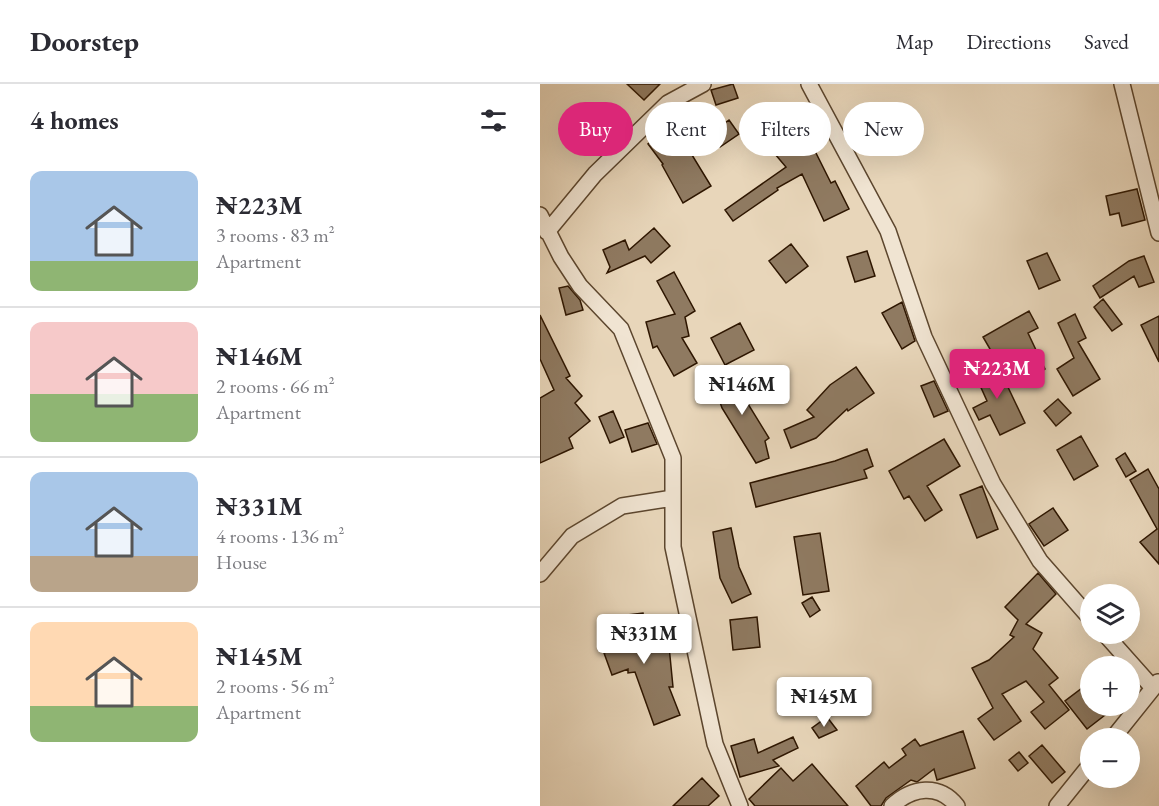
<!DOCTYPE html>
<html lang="en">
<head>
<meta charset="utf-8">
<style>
  :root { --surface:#fff; --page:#f2f2f3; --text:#2b2b33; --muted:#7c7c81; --line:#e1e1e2; --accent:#db2777 }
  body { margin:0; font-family:"EB Garamond",serif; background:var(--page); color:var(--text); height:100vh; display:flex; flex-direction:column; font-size:22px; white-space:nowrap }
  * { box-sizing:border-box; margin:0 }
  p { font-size:20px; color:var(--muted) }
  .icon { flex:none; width:33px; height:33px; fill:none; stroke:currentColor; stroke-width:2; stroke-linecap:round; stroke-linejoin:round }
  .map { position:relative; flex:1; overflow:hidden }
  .side { display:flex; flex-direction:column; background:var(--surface); width:540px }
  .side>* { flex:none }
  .banner { position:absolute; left:18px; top:18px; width:510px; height:54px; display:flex; gap:12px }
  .tools { position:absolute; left:540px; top:500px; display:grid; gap:12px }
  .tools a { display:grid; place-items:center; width:60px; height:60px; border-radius:50%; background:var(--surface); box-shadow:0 6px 24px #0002; font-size:30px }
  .price { position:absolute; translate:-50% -51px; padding:0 14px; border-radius:6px; background:#fff; color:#222; font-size:20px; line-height:39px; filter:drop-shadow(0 2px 3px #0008) }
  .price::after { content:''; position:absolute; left:50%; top:36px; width:18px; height:14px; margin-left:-9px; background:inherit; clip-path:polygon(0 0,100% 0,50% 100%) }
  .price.selected { background:var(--accent); color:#fff }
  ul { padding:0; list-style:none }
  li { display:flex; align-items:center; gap:18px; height:150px; padding:0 30px }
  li+li { border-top:2px solid var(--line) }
  li span { display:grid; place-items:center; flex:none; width:168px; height:120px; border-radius:12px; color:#555 }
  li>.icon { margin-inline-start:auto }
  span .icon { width:72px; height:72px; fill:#fffc; stroke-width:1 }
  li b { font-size:26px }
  h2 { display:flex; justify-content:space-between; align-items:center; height:72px; padding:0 30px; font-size:26px }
  .pill { padding:0 21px; border-radius:27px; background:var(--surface); box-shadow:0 6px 24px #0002; font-size:21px; line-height:54px }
  .pill.selected { background:var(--accent); color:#fff }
  header { display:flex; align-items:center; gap:36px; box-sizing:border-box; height:84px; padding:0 30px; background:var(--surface); border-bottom:2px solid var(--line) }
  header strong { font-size:28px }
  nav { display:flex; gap:33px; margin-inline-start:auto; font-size:21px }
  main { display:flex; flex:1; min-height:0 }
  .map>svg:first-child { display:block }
</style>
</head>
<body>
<header>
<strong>Doorstep</strong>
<nav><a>Map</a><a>Directions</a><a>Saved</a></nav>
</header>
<main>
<section class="side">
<h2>4 homes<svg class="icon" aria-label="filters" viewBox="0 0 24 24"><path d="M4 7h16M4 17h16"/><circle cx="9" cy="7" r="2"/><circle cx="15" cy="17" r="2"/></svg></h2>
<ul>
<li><span style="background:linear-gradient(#a9c7e8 75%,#8fb573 0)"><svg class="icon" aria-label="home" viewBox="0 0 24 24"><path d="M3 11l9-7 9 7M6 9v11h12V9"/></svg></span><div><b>₦223M</b><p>3 rooms · 83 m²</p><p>Apartment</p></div></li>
<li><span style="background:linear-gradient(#f6c9c9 60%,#8fb573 0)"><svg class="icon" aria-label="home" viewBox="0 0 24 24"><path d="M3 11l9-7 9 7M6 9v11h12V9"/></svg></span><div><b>₦146M</b><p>2 rooms · 66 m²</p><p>Apartment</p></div></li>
<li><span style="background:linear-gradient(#a9c7e8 70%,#b9a48a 0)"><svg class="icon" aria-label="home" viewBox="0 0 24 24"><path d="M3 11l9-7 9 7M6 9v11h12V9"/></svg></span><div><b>₦331M</b><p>4 rooms · 136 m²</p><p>House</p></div></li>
<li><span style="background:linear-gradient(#ffd9b3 70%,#8fb573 0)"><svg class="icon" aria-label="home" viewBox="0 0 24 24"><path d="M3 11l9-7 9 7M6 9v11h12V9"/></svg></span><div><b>₦145M</b><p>2 rooms · 56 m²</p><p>Apartment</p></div></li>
</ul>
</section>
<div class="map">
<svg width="619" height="722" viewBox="0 0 619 722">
  <rect width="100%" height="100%" fill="#e8d6ba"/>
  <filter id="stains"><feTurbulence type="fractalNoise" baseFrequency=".00333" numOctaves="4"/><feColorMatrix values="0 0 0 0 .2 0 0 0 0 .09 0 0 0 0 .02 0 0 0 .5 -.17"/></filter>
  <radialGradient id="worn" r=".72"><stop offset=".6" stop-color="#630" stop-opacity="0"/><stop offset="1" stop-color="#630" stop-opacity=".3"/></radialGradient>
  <path fill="#8f7a61" stroke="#2e1600" stroke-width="1.5" d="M87,0H120L104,16Z
    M193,0L198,14L176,21L171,6Z
    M253,24L274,55L270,57L291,99L295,97L309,125L284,137L262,90L237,104L238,106L193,137L185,126L246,83L235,70L252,56L238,34Z
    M189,36L199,50L180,63L171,49Z
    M128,45L145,68L149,66L171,102L143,119L122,81L123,80L108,60Z
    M597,105L605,136L582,142L579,129L570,131L566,112Z
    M114,144L130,162L111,179L105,172L67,189L70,183L63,166L85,156L89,166Z
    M251,160L268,182L246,199L229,177Z
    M327,167L335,192L315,198L307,173Z
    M507,169L520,196L499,205L487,177Z
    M604,172L614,198L599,203L594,192L560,214L553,202L589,177Z
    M134,188L155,227L145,233L149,252L142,254L157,279L134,292L117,262L113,264L106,238L135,230L117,197Z
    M28,202L40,216L43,226L26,231L19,204Z
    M563,215L582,240L572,247L554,223Z
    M362,218L375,257L362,265L342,229Z
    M489,227L498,244L488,249L505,285L481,301L450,265L443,253Z
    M535,230L546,254L538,258L560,295L533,312L517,285L534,274L518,239Z
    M0,231L30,292L26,294L42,312L35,319L50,337L29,354L33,364L0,379V314L14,306L0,275Z
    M619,232V278L601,241Z
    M200,239L214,266L185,281L171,254Z
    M456,278L485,339L460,351L450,331L439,336L433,324L447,317L434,288Z
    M316,283L334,309L308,327L307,325L276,354L251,364L244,346L274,333L267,326L290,301Z
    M197,289L208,320L229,354L225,357L229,374L216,379L182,324L173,298Z
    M394,297L408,327L394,333L381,302Z
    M518,315L531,329L516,342L504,327Z
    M73,327L84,353L70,359L59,333Z
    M108,339L117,360L92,368L85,346Z
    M541,352L558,382L534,396L517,366Z
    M404,355L420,382L387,402L402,426L385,437L369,412L364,415L349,387Z
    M327,365L333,382L324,386L327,394L216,423L210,399L295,377Z
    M585,369L596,387L586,393L576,375Z
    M608,385L619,405V480L600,458L617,445L590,396Z
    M442,402L458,445L437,454L420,411Z
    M513,424L528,446L504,462L489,440Z
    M191,444L199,483L211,510L192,519L180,494L173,448Z
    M280,449L289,507L263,511L254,453Z
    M498,489L516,510L486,540L502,549L493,565L518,594L509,601L529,626L505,645L491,628L504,618L486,597L462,610L481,637L454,656L438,635L453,624L432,584L449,576L474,553L470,551L478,536L465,523Z
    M272,513L280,526L270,533L262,519Z
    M103,529L108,564L129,562L133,603H129L140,631L114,641L95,588L88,589V585L72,591L64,569L75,565L71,533Z
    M217,533L220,563L193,566L190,536Z
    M550,598V621H578L547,645L525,617Z
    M287,633L297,646L279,654L272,644Z
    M423,647L435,684L397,696L394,685L377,698L371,696L346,714L341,722H331L316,702L344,678L349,684L366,671L362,665L375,655L380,662Z
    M253,653L258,664L233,676L239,682L200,693L191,662L214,655L218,669Z
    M502,661L525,688L512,699L489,672Z
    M479,668L488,679L478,687L469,676Z
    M272,680L308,722H215L209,715L241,684L253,697Z
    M162,694L179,712L168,722H133Z"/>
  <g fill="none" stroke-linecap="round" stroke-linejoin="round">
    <defs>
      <path id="street" d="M269,0L348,147L384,253L453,400L500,477L550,534
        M582,0L619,149
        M0,131L21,173L40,202L81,245L133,374V463L175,660L200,722
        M7,148L55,90L128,19L163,0
        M0,490L32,452L82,422L133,414
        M564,549L613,604
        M573,654L618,598
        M352,722C372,703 399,699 417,722
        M517,722L550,681"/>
    </defs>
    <use href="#street" stroke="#5c462e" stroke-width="18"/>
    <use href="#street" stroke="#f0e4d2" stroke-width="15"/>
  </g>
  <rect width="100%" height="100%" filter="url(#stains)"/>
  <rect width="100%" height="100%" fill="url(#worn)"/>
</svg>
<div class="tools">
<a><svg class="icon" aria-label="layers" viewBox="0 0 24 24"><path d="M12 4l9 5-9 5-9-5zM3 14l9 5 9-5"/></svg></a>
<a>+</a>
<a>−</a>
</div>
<b class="price selected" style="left:457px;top:316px">₦223M</b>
<b class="price" style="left:202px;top:332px">₦146M</b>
<b class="price" style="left:104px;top:581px">₦331M</b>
<b class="price" style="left:284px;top:644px">₦145M</b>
<div class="banner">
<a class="pill selected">Buy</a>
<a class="pill">Rent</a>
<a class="pill">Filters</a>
<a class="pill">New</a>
</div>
</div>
</main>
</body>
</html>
